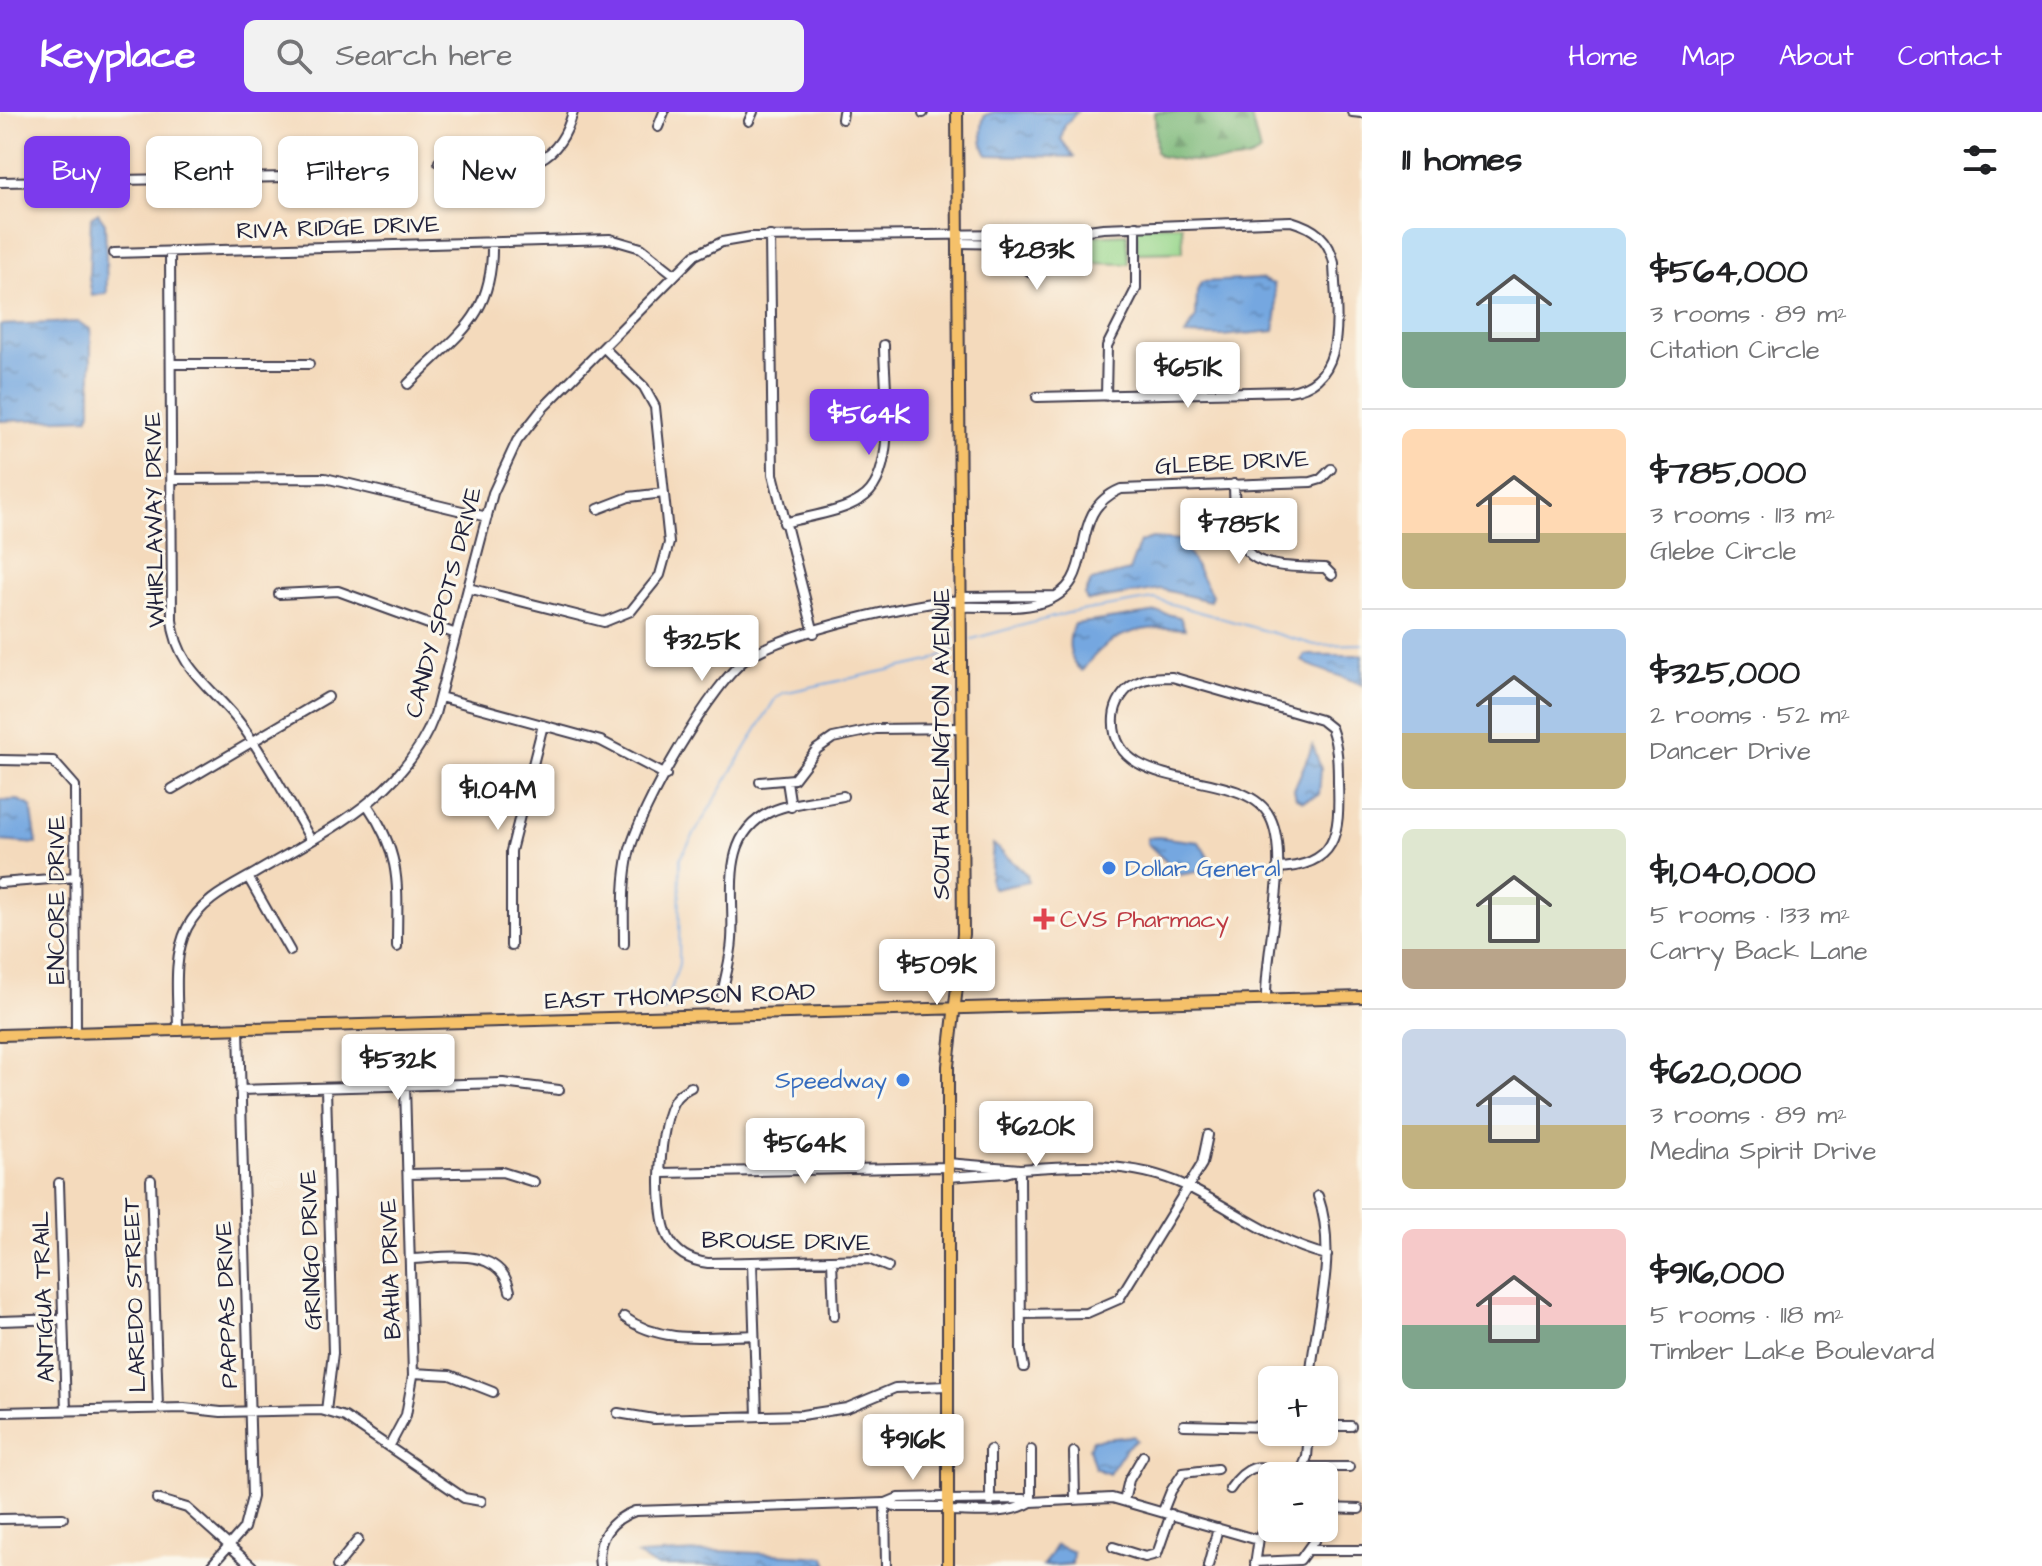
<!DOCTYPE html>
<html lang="en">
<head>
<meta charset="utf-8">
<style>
  :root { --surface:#fff; --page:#f2f2f2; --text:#202124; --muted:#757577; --line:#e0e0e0; --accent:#7c3aed }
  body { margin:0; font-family:"Architects Daughter",sans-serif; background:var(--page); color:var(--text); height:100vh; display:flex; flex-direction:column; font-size:30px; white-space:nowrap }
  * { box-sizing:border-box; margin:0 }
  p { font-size:26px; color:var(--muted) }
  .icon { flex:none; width:44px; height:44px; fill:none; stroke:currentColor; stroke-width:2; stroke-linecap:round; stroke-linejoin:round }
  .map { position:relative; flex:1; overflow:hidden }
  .details { display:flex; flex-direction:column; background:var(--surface); width:680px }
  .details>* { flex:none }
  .hud { position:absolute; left:24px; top:24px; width:760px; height:72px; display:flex; gap:16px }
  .buttons { position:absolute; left:1258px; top:1254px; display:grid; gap:16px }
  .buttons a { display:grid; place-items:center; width:80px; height:80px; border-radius:12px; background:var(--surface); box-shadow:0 2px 6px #0004; font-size:40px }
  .price { position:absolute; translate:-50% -68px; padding:0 18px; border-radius:8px; background:#fff; color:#222; font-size:26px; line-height:52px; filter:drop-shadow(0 2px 4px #0008) }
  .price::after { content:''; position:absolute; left:50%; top:48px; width:24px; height:18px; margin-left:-12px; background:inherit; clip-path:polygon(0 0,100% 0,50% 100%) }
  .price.current { background:var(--accent); color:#fff }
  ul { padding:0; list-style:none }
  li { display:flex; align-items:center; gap:24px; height:200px; padding:0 40px }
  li+li { border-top:2px solid var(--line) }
  li span { display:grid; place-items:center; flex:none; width:224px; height:160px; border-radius:12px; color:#555 }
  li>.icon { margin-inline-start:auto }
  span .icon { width:96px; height:96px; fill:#fffc; stroke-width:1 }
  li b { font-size:34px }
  h2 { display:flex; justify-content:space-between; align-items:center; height:96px; padding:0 40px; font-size:34px }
  .tag { padding:0 28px; border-radius:12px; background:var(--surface); box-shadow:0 2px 6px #0004; font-size:28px; line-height:72px }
  .tag.current { background:var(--accent); color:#fff }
  header { display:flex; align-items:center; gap:48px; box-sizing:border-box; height:112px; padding:0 40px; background:var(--accent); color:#fff }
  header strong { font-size:38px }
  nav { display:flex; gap:44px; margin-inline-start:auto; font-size:28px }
  .search { width:560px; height:72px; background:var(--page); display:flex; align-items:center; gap:20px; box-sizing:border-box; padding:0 28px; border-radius:12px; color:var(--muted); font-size:30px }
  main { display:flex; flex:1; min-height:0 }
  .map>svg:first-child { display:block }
</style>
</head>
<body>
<header>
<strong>Keyplace</strong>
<div class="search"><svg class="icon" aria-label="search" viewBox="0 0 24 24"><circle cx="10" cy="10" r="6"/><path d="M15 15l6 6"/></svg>Search here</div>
<nav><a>Home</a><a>Map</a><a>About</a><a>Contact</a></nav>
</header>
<main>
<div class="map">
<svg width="1362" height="1454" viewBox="0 0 1362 1454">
  <defs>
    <pattern id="forest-firs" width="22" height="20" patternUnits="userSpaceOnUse" patternTransform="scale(2)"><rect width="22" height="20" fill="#7ab878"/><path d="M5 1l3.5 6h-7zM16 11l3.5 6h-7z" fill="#649564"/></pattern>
    <pattern id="water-ripples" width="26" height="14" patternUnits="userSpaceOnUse" patternTransform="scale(2)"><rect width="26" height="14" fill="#75a7e0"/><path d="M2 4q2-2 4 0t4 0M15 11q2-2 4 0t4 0" fill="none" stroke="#6088b7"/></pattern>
  </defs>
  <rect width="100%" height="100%" fill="#fbf7ec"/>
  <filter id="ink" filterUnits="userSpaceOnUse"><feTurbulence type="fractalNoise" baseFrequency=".0125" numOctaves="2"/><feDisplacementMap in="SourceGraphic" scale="16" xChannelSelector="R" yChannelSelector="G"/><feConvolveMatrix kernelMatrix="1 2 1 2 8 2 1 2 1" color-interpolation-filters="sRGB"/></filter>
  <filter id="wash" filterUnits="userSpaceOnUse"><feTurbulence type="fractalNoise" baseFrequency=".006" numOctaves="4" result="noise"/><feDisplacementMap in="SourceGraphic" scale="32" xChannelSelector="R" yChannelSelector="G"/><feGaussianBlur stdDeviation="1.8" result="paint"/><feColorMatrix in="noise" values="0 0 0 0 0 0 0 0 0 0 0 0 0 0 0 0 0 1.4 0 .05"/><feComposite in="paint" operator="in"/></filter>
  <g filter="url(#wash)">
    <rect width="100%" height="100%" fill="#f4dabc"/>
    <path fill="url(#forest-firs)" stroke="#4e6d5a" stroke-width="2" d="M1155,0H1250L1260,40C1245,56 1180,49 1160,44L1156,40Z"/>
    <path fill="#99d78d" stroke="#5e7c64" stroke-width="2" d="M1182,113L1183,140L1137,141L1136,114Z
      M1127,122L1129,152L1086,151L1085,124Z"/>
    <path fill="url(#water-ripples)" stroke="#4c648e" stroke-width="2" d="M994,0H1077L1065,13L1061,27L1074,45L987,43C981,35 980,12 985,3Z
      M98,101L105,111L107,181L92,184L89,166L91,105Z
      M1260,167L1274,172L1277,198L1274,219L1222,224L1185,223L1196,205L1197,179L1201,170Z
      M78,210L90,217L91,222V300L88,306L0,309V213Z
      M1152,426L1181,428L1212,483L1210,489L1160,477L1087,489L1085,483L1091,469L1129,459L1140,430Z
      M1158,500L1180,505L1185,517C1140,513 1109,520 1082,559C1068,550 1066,526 1075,512Z
      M1305,543H1362V573C1343,563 1320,560 1302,549Z
      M1313,633L1321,657L1319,683L1303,689L1296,686L1294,677Z
      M18,688L31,694L37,732L0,729V689Z
      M1158,725L1199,730L1208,745V758L1180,763L1147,731V726Z
      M993,732L1027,763L1028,770L994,777L990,770Z
      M1133,1324L1137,1328L1127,1335L1109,1362L1095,1356L1089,1336L1093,1328Z
      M1056,1433L1073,1440L1072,1452L1043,1454Z
      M721,1439L825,1445L828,1454H656L637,1443Z"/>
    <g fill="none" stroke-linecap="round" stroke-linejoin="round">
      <path stroke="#75a7e0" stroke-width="2" d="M972,527L1068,501L1154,487L1315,533L1362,532
        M664,900L679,852L680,746L775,587L783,581L930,549L954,537"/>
    </g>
  </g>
  <g filter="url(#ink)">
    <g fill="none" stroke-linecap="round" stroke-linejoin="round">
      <defs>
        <path id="minor" d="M1352,0L1362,1
          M923,1V0
          M842,7L843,0
          M749,9L753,0
          M658,15L664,0
          M439,50C451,61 466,58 481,57C529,56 559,52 573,0
          M0,70L411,63
          M770,124L773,362L814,521
          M1026,126L1028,158L1036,164L1044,157V125
          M958,131L1012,132L1021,127L1103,116L1291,109C1315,116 1329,127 1334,151C1335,196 1351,271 1289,279L1037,285
          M170,139L172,508C177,559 216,577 243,615C268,650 289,690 311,728
          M114,141L610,127L641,136L674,162
          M171,252H309
          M408,272C457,222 494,206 492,130
          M1106,284L1107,234L1136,177V114
          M173,367L325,366L487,405
          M1234,372C1235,453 1250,454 1325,456L1332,463
          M598,397L629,385L664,381
          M784,411C808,404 840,401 861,387C899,364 884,274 884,233
          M468,476L604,510L631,499L660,463L669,431L655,295L644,275L604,236
          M279,482L338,479L456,522
          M960,485L1055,484
          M960,495C986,494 1016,498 1041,491C1105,471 1061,402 1121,377L1311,370L1321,367L1331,357
          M440,585L601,629L666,663
          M0,648L53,649L75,674L76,921
          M787,669L791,695
          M760,670L794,667L817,637L833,626L876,617L961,616
          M172,677L328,585
          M368,694C403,745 397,776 397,835
          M248,765L290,839
          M0,771L76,765
          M624,832C624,802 622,771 629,741C639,698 713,568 749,545C786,520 915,490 960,488
          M511,834V739L543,613
          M722,883C725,865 731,846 732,828C735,783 719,724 770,700C792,690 820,689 843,684
          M1266,886C1265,838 1291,746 1270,705C1244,652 1108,686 1114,605C1115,591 1124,577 1136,571C1148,565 1159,565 1172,565L1321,608L1331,616C1338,634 1338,652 1338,671C1340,722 1337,754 1277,756
          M178,919C178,886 172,846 187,816C200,790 227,777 252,763C324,720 404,686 435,602L493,381L517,329L543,296L695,143L722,130L751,125L1012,122L1021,127
          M691,975C686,978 680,981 676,986C658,1010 655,1099 668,1125C676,1141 691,1149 708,1151L869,1147L888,1155
          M326,976L333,1241L326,1299
          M240,978L503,971L559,978
          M947,1051L1020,1057L1006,1061L947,1065
          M662,1061L947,1055
          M408,1062L502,1060L534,1070
          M151,1068L158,1296
          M59,1071L66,1299
          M410,1147C445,1146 501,1133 510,1179
          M832,1148L834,1204
          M752,1150L757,1304
          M1021,1202L1087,1201L1119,1187L1202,1052L1208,1023
          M624,1205C662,1233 709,1224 754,1223
          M0,1209L63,1207
          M1024,1255L1021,1239L1020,1057C1074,1053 1133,1049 1184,1073C1232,1096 1274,1130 1327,1143
          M413,1261L450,1263L493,1280
          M1310,1268C1315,1207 1339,1145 1318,1084
          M0,1300L184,1296L221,1300L321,1298L345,1305L464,1386L481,1389
          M618,1301L654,1307L802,1303L847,1296L895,1276L947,1274
          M1184,1313L1272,1315
          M1324,1314H1351
          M1293,1320L1309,1324
          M389,1335L406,1303L413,1264L405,974
          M990,1338V1390
          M1031,1338V1390
          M1074,1340L1075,1386
          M1304,1355H1349
          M1299,1364L1307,1345L1309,1320
          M1230,1377C1245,1355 1259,1348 1283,1364
          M157,1387L187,1396L252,1454
          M948,1388L1024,1387L1031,1390
          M1124,1389L1129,1368L1143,1344
          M885,1391L886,1454
          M886,1391L898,1386L948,1385
          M1324,1396L1359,1397
          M948,1399C975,1399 1007,1404 1031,1390L1112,1386L1258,1428
          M1163,1399L1171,1379L1183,1361L1217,1357
          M0,1407L63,1406
          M1113,1435L1145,1445L1157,1442L1171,1402
          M1308,1438H1362
          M1255,1450L1300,1448L1318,1423
          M1255,1453L1259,1426L1272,1402
          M211,1454L244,1416L252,1385L239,917
          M337,1454L358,1428
          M600,1454C596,1427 610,1408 635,1399L885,1391L898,1395H948
          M1208,1454L1218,1416"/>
        <path id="major" d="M0,923L1362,885
          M948,1454V954L963,822L957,0"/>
      </defs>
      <use href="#minor" stroke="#423e4e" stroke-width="12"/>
      <use href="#major" stroke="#423e4e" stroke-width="14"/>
      <use href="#minor" stroke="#fff" stroke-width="8"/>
      <use href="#major" stroke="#f5c16b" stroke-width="10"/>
    </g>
  </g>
  <g fill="#3f7fe0" stroke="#fbf7ec" stroke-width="3">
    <circle cx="1109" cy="756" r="8"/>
    <circle cx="903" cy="968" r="8"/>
  </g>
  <path fill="#e0444e" stroke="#fbf7ec" stroke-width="3" d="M1040 795h8v8h8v8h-8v8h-8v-8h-8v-8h8z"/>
  <g text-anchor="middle" stroke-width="6" stroke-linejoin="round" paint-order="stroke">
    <g font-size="24" fill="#22223b" stroke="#fbf7ec">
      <text transform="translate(338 115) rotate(-2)" y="8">RIVA RIDGE DRIVE</text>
      <text transform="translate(1232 350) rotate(-3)" y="8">GLEBE DRIVE</text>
      <text transform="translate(154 408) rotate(-91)" y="8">WHIRLAWAY DRIVE</text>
      <text transform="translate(443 490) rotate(-75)" y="8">CANDY SPOTS DRIVE</text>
      <text transform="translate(941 632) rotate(-90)" y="8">SOUTH ARLINGTON AVENUE</text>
      <text transform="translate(56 788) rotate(-90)" y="8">ENCORE DRIVE</text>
      <text transform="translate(680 884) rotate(-2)" y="8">EAST THOMPSON ROAD</text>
      <text transform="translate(786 1129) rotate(1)" y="8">BROUSE DRIVE</text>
      <text transform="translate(310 1138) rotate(-92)" y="8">GRINGO DRIVE</text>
      <text transform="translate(390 1157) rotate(-92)" y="8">BAHIA DRIVE</text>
      <text transform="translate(134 1183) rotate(-92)" y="8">LAREDO STREET</text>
      <text transform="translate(43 1185) rotate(-92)" y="8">ANTIGUA TRAIL</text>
      <text transform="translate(226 1193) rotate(-92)" y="8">PAPPAS DRIVE</text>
    </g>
    <g font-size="24" fill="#366cbe" stroke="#fbf7ec" text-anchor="start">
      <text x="1125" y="764">Dollar General</text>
      <text x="887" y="976" text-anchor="end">Speedway</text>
    </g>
    <g font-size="24" fill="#be3a42" stroke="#fbf7ec" text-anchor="start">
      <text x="1060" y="815">CVS Pharmacy</text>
    </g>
  </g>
</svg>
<div class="buttons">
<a>+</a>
<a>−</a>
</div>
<b class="price" style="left:1037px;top:180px">$283K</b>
<b class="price" style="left:1188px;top:298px">$651K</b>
<b class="price current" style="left:869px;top:345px">$564K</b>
<b class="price" style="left:1239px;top:454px">$785K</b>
<b class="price" style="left:702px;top:571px">$325K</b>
<b class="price" style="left:498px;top:720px">$1.04M</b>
<b class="price" style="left:937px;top:895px">$509K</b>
<b class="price" style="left:398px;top:990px">$532K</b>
<b class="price" style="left:1036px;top:1057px">$620K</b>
<b class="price" style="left:805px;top:1074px">$564K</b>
<b class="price" style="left:913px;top:1370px">$916K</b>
<div class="hud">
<a class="tag current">Buy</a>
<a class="tag">Rent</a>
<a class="tag">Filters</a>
<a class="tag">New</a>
</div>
</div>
<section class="details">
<h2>11 homes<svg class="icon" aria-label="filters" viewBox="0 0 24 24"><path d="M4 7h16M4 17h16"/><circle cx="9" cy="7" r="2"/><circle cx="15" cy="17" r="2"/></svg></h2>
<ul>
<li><span style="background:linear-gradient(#bfe0f5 65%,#7fa58c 0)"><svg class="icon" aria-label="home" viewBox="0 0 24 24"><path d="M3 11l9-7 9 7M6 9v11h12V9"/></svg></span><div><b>$564,000</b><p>3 rooms · 89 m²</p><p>Citation Circle</p></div></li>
<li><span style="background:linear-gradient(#ffd9b3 65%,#c2b280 0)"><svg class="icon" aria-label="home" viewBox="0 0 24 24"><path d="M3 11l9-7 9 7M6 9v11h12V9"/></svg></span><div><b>$785,000</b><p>3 rooms · 113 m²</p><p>Glebe Circle</p></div></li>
<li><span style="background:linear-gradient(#a9c7e8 65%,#c2b280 0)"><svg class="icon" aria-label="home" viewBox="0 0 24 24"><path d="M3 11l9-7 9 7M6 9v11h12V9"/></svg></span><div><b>$325,000</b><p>2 rooms · 52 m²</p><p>Dancer Drive</p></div></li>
<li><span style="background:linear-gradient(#dfe7d0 75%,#b9a48a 0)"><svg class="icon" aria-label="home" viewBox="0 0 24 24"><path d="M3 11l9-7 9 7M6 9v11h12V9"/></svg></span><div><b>$1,040,000</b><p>5 rooms · 133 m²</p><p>Carry Back Lane</p></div></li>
<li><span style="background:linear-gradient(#c9d6e8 60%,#c2b280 0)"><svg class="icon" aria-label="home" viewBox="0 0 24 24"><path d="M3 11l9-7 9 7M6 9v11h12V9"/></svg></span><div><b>$620,000</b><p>3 rooms · 89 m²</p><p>Medina Spirit Drive</p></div></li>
<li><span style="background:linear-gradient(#f6c9c9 60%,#7fa58c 0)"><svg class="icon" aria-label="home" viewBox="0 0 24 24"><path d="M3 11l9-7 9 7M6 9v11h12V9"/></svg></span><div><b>$916,000</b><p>5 rooms · 118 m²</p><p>Timber Lake Boulevard</p></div></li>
</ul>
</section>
</main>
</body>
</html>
